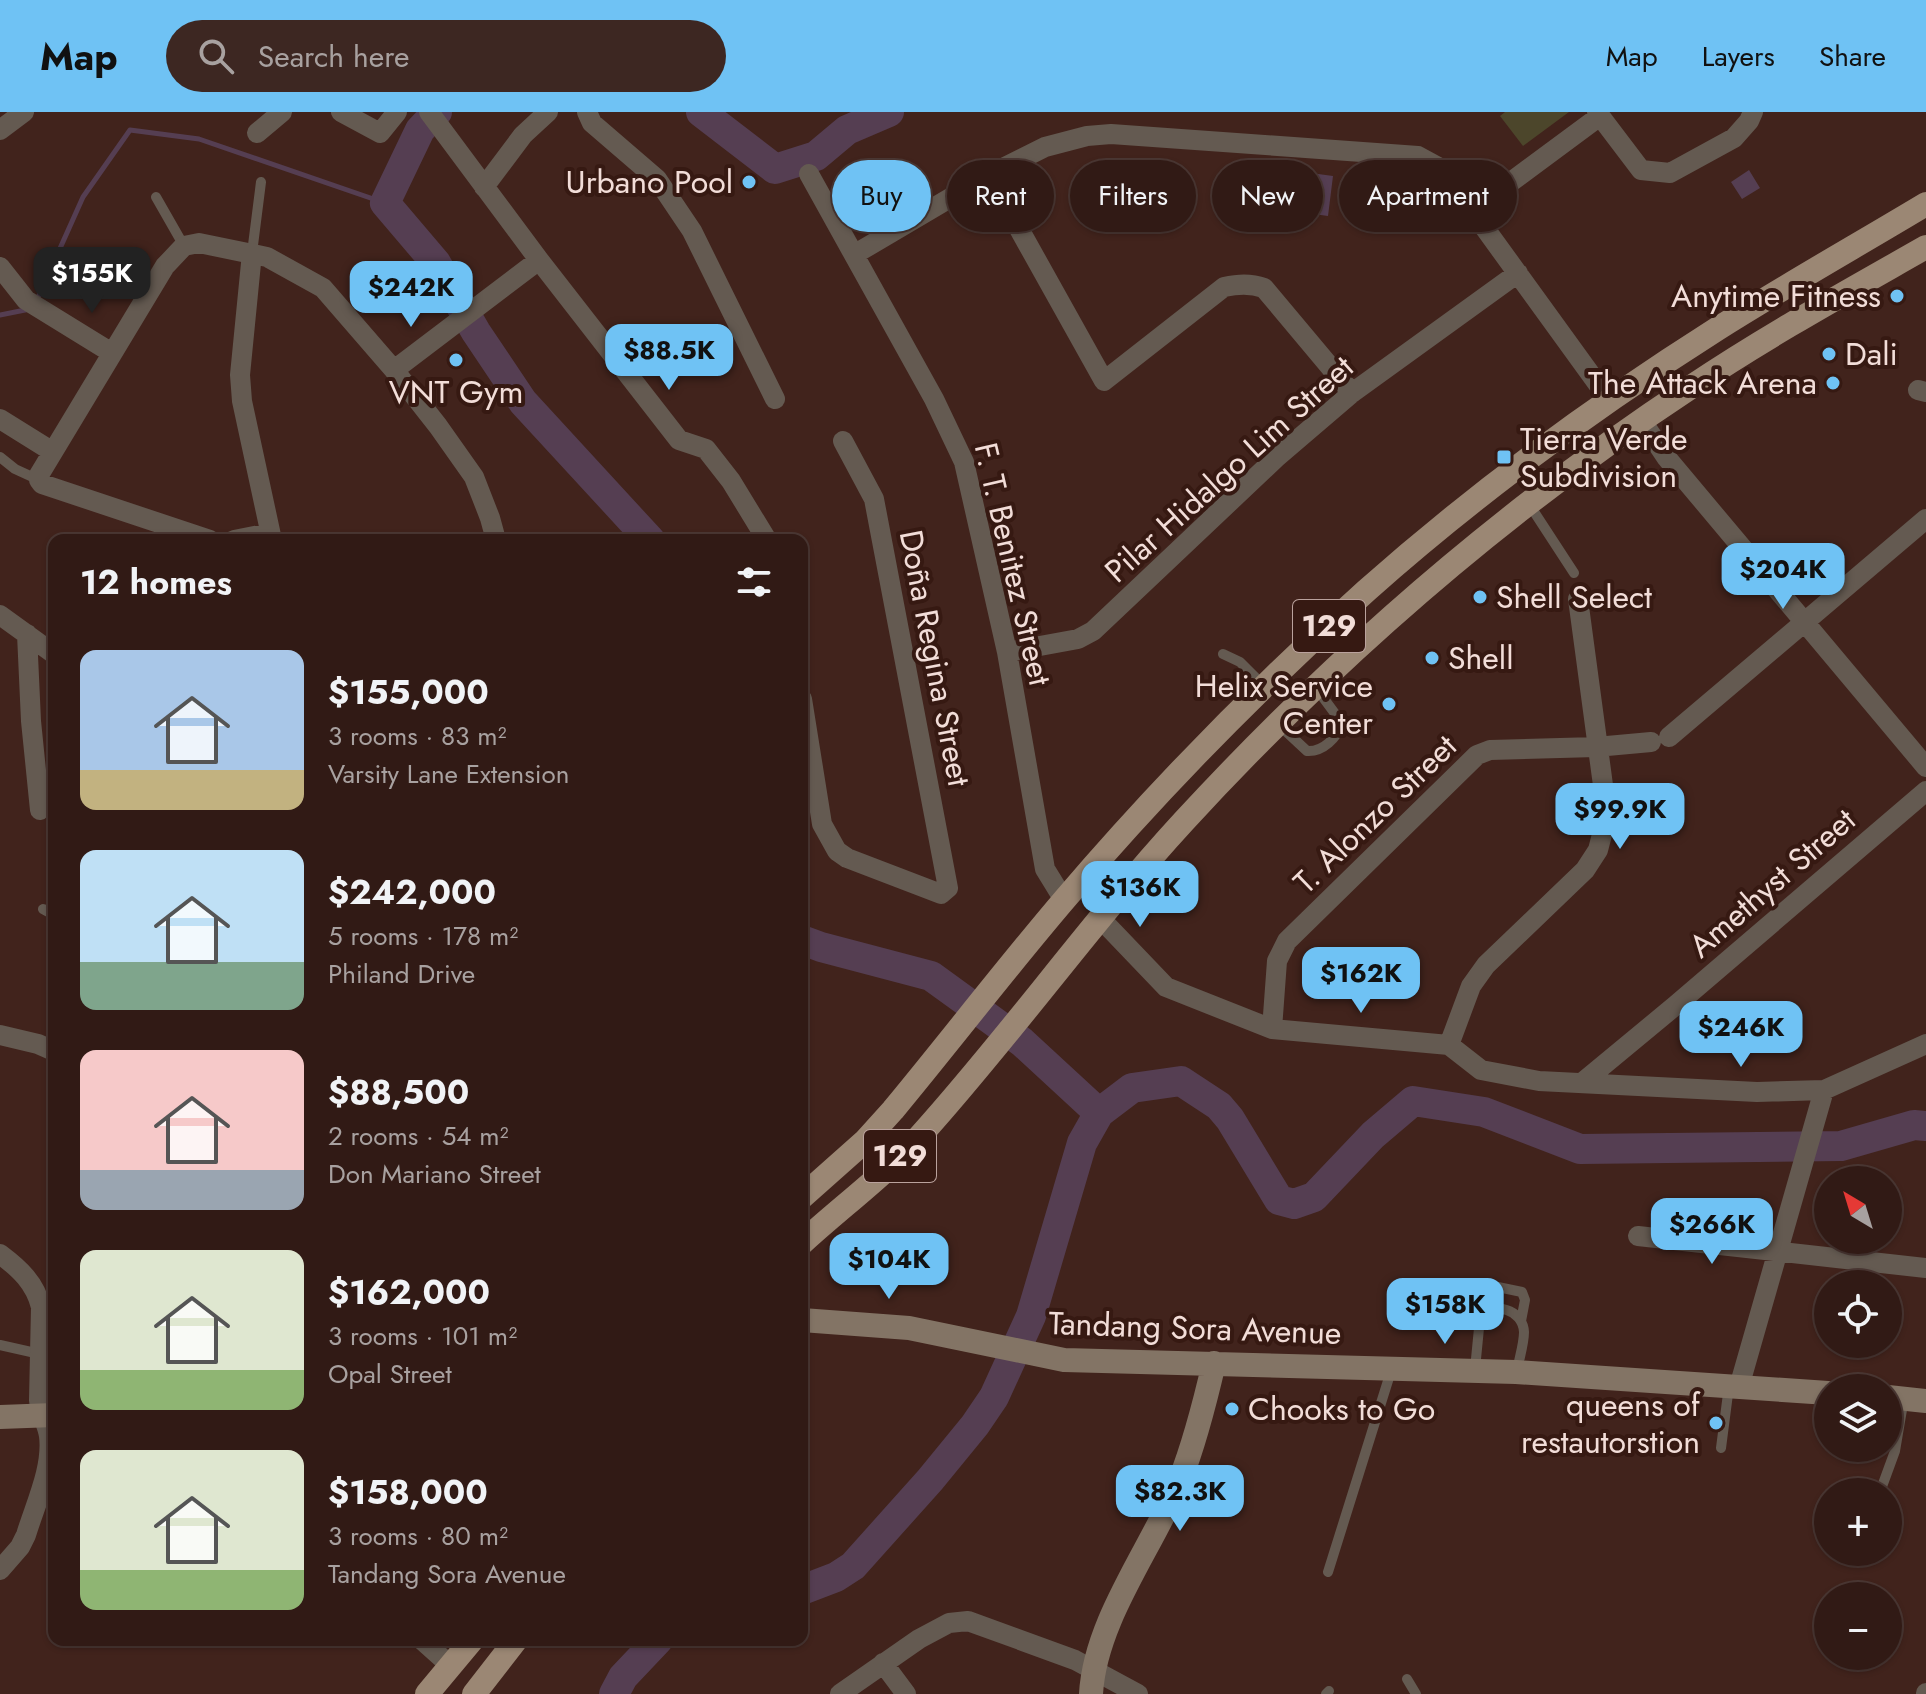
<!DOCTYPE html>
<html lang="en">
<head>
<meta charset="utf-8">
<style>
  :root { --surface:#311a15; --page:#3d2722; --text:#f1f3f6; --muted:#a8a1a0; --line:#4c3834; --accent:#6fc2f4 }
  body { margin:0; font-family:Jost,sans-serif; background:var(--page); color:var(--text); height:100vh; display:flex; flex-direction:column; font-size:30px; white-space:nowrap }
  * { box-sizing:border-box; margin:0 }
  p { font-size:26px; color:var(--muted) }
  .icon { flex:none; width:44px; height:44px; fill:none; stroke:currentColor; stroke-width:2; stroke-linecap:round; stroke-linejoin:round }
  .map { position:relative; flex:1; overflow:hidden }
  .sheet { position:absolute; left:48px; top:422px; width:760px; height:1112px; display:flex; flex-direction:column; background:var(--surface); border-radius:16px; box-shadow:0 2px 6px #0004,0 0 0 2px var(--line) }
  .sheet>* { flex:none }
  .guide { position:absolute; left:832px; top:48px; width:760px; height:72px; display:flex; gap:16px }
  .needle { width:52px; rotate:322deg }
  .controls { position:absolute; left:1814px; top:1054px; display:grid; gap:16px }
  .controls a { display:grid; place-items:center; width:88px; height:88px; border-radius:50%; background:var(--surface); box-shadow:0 2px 6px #0004,0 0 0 2px var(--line); font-size:40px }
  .price { position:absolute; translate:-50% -68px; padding:0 18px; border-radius:16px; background:var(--accent); color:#111; font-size:26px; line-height:52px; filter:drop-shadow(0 2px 4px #0008) }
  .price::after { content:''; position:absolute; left:50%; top:48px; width:24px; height:18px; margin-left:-12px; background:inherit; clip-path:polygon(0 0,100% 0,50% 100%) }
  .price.current { background:#222; color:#fff }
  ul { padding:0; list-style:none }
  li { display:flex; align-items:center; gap:24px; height:200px; padding:0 32px }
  li span { display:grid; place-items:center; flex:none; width:224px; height:160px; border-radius:16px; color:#555 }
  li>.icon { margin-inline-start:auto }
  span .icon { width:96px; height:96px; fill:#fffc; stroke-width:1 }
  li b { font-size:34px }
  h2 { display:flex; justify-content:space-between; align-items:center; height:96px; padding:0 32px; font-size:34px }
  .chip { padding:0 28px; border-radius:36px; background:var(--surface); box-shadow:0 2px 6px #0004,0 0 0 2px var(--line); font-size:28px; line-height:72px }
  .chip.current { background:var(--accent); color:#111 }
  header { display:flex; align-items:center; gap:48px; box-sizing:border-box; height:112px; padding:0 40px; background:var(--accent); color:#111 }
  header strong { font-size:38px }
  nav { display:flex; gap:44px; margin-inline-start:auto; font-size:28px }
  .search { width:560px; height:72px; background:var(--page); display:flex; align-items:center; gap:20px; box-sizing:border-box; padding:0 28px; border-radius:44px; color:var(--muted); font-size:30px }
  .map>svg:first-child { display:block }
</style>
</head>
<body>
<header>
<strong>Map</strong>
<div class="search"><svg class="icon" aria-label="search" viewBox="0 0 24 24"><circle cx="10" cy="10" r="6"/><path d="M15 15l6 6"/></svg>Search here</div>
<nav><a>Map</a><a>Layers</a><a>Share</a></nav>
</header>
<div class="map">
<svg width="1926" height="1582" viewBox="0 0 1926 1582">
  <rect width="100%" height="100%" fill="#41231c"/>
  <path fill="#4c462b" d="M1505,0H1569L1523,34L1500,4Z"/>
  <path fill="#553e52" d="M1749,58L1760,76L1742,87L1731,70Z
    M1311,61L1333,64L1328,104L1306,101Z"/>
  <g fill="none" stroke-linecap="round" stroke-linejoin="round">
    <path stroke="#553e52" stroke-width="5" d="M36,190L83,85L130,18L199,27L385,91
      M0,203L30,197"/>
    <path stroke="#553e52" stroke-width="30" d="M437,0L420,18L385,91L436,151L476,220L523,290L650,428
      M701,0L775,57L816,44L847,18L889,0
      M802,828L821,835L931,864L1022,930L1099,1001
      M802,1478L836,1465L853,1454L930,1368L975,1313L994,1285L1031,1204L1082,1031L1099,1001L1132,976L1181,969L1219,994L1230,1007L1279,1088L1294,1092L1314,1085L1373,1023L1413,989L1484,1000L1580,1037L1841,1034L1914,1013L1926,1014
      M614,1582L623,1565L658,1528"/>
    <path stroke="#645a51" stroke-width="10" d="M156,85L184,134
      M252,141L261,70
      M0,345L15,357L39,368
      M1529,392L1574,461
      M1223,542L1240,550L1263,573
      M1278,612L1307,639C1323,640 1337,626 1342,611L1316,576
      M43,797L54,803
      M1488,1173L1522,1180L1525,1188L1521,1209
      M0,1233L40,1242
      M1475,1257L1480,1206C1493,1189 1523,1197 1524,1220C1524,1232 1519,1247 1517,1259
      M1721,1336L1729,1274
      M1880,1380L1895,1339L1904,1286
      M1328,1460L1392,1256
      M1407,1567L1416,1582
      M1326,1582L1329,1579"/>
    <path stroke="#645a51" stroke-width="20" d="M341,0L380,21L397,0
      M429,0L539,148L679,328L706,337L731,369L767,428
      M587,0L592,11L657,67L692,119L775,287
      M1597,0L1641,58L1670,61L1734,26L1749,9L1753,0
      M0,18L24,0
      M257,21L282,0
      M809,62L934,287L964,350L1007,540L1045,757L1064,788
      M989,63L1104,269L1224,175C1238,172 1250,171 1264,176L1352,281
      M484,75L523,23L548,0
      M1473,98L1600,4
      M252,141L240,263L242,289L272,428
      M855,142L989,63L1045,35L1087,24L1111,22L1418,44L1442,57L1610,289
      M0,155L26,188L112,241
      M394,258L539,148
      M1918,278L1926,280
      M0,307L53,340
      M1642,309L1666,345L1926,655
      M210,428L42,372L39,368V363L165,154L184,134L199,131L267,145L323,176L394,258L438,314L474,365L490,406L496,428
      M234,428L270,421
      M0,503L54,542
      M27,522L31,609L40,698
      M1007,540L1078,527L1093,519L1276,346L1352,281L1518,161
      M802,587L822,712L837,739L847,746L941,782L948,776L874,387L843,329
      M1669,625L1926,407
      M1099,805L1166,875L1272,917L1449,933L1481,958L1539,969L1757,980L1824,978L1926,932
      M1272,917L1277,849L1287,829L1477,643L1490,638L1596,635L1651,630
      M0,923L38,932L54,939
      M1449,933L1471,874L1486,853L1585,758L1598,738L1607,703L1578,487
      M1583,970L1676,893L1926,679
      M1638,1124L1926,1156
      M0,1142C20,1157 35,1171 41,1195L39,1288C40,1302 47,1311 49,1324C53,1356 35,1393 26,1423L20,1435L0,1458
      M1739,1275L1824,978
      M422,1528L451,1554
      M883,1551L906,1582
      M840,1582L919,1527L949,1511L968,1509L1075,1548L1138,1582
      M1926,1582V1581"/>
    <path stroke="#837465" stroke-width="24" d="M802,1208L909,1216L1064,1248L1516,1260L1828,1281
      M1888,1285L1926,1289
      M0,1305L54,1303
      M1091,1582C1095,1508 1152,1436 1180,1368C1195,1330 1205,1290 1214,1251"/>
    <path stroke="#9b8774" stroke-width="24" d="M802,1085L865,1029L893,998C951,928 1006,856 1065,787C1158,678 1259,575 1366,479C1475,382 1594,295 1717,217C1785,174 1856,134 1926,92
      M802,1131C841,1095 884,1064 920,1024C1012,922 1091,810 1184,709C1334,546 1506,397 1691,275C1767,224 1847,180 1926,135
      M427,1582L472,1528
      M474,1582L516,1528"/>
  </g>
  <g fill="#6fc2f4" stroke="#361912" stroke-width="3">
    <circle cx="749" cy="70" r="8"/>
    <circle cx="1897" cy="184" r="8"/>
    <circle cx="1829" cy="242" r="8"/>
    <circle cx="456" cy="248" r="8"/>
    <circle cx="1833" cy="271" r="8"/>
    <rect x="1496" y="337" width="16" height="16" rx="4"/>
    <circle cx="1480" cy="485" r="8"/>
    <circle cx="1432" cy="546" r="8"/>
    <circle cx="1389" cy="592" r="8"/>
    <circle cx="1232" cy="1297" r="8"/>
    <circle cx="1716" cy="1311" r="8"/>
  </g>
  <g text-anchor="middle" stroke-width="8" stroke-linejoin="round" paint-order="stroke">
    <g fill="#361912" stroke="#baa29d" stroke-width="2">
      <rect x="1293" y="488" width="72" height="52" rx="6"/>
      <rect x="864" y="1018" width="72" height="52" rx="6"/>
    </g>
    <g font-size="30" font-weight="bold" fill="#f2ddd8">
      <text x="1329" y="524">129</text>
      <text x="900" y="1054">129</text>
    </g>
    <g font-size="32" fill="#f2ddd8" stroke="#361912" text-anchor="end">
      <text x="733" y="81">Urbano Pool</text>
      <text x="1881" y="195">Anytime Fitness</text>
      <text x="1845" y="253" text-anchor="start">Dali</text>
      <text x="1817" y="282">The Attack Arena</text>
      <text x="456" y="291" text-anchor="middle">VNT Gym</text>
      <text x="1520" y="338" text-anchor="start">Tierra Verde<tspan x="1520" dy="37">Subdivision</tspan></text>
      <text x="1496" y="496" text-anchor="start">Shell Select</text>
      <text x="1448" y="557" text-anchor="start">Shell</text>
      <text x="1373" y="585">Helix Service<tspan x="1373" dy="37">Center</tspan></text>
      <text x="1700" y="1304">queens of<tspan x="1700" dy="37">restautorstion</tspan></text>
      <text x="1248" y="1308" text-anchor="start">Chooks to Go</text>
    </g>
    <g font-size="32" fill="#f2ddd8" stroke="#361912">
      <text transform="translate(1229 357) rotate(-42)" y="11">Pilar Hidalgo Lim Street</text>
      <text transform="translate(1013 452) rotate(77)" y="11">F. T. Benitez Street</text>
      <text transform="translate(935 546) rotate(79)" y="11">Doña Regina Street</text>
      <text transform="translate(1375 702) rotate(-44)" y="11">T. Alonzo Street</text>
      <text transform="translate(1772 771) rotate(-41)" y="11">Amethyst Street</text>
      <text transform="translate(1195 1216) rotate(2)" y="11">Tandang Sora Avenue</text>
    </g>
  </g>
</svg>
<div class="controls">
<a><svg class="needle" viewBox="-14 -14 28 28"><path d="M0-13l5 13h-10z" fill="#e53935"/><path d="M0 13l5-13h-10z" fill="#a8a1a0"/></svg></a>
<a><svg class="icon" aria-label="locate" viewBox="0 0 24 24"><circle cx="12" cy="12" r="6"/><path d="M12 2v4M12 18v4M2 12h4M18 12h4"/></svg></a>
<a><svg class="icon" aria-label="layers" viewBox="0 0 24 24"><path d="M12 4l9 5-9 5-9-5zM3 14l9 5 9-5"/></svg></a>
<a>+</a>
<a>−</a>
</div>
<b class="price current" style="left:92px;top:203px">$155K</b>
<b class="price" style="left:411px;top:217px">$242K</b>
<b class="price" style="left:669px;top:280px">$88.5K</b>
<b class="price" style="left:1783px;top:499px">$204K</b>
<b class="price" style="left:1620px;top:739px">$99.9K</b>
<b class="price" style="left:1140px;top:817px">$136K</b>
<b class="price" style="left:1361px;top:903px">$162K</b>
<b class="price" style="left:1741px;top:957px">$246K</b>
<b class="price" style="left:1712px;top:1154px">$266K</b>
<b class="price" style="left:889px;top:1189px">$104K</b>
<b class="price" style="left:1445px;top:1234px">$158K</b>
<b class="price" style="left:1180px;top:1421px">$82.3K</b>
<div class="guide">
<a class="chip current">Buy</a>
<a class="chip">Rent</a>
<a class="chip">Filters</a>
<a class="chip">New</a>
<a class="chip">Apartment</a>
</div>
<section class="sheet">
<h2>12 homes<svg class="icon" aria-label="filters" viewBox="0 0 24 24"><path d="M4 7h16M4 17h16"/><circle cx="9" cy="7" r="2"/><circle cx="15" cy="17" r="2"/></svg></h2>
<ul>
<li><span style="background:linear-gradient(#a9c7e8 75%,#c2b280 0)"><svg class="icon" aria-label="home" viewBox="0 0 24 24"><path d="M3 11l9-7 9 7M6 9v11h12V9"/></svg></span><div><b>$155,000</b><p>3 rooms · 83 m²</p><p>Varsity Lane Extension</p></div></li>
<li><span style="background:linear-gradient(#bfe0f5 70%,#7fa58c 0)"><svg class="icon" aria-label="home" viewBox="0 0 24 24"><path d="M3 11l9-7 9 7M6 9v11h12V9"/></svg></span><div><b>$242,000</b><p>5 rooms · 178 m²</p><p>Philand Drive</p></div></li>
<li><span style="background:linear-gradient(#f6c9c9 75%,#9aa5b1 0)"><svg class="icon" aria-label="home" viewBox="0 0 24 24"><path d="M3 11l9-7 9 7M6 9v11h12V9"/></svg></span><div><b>$88,500</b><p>2 rooms · 54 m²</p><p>Don Mariano Street</p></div></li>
<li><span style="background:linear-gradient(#dfe7d0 75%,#8fb573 0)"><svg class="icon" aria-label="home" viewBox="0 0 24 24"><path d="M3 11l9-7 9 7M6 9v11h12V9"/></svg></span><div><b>$162,000</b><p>3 rooms · 101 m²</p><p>Opal Street</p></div></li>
<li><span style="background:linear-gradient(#dfe7d0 75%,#8fb573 0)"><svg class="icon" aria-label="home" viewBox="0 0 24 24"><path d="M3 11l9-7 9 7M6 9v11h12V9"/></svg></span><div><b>$158,000</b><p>3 rooms · 80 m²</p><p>Tandang Sora Avenue</p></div></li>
</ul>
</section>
</div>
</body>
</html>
